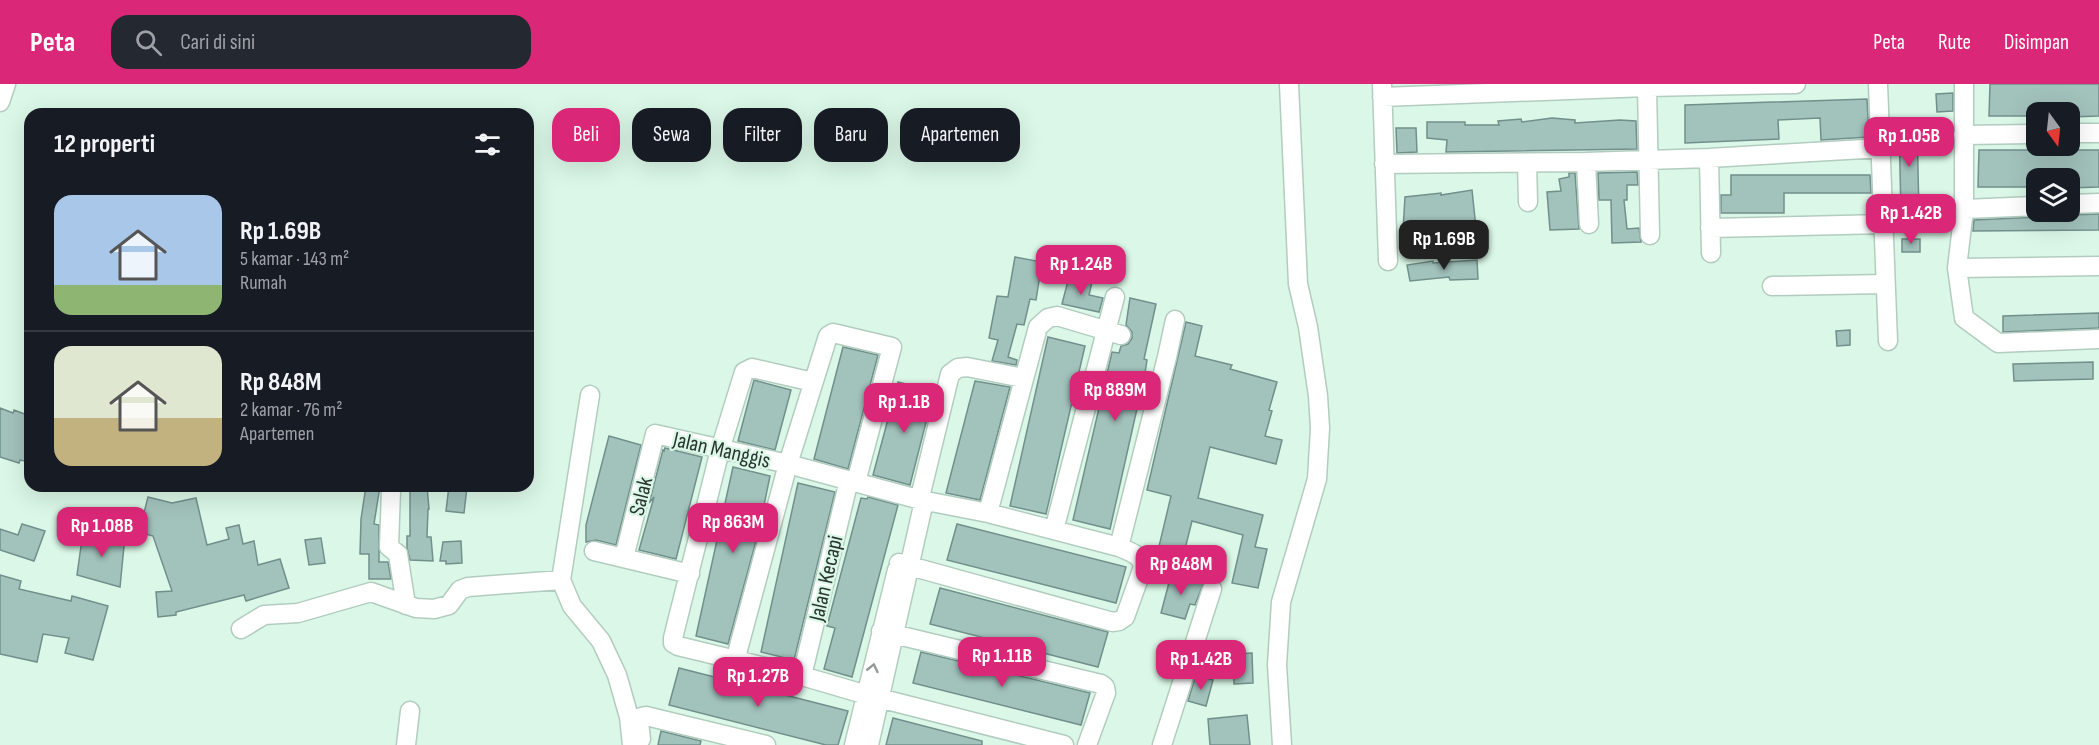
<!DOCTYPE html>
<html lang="id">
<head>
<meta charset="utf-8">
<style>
  :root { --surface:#171b24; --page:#242831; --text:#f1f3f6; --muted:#9ea1a6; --line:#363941; --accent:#db2777 }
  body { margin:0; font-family:"Sofia Sans Condensed",sans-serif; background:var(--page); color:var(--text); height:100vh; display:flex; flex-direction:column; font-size:22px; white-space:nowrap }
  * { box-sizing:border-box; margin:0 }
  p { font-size:20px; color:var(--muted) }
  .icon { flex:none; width:33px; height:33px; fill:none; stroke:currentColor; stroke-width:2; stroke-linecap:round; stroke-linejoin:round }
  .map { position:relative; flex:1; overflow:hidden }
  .sheet { position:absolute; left:24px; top:24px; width:510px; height:384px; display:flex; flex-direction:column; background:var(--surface); border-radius:18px; box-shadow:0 6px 24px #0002 }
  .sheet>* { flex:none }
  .hud { position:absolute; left:552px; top:24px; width:570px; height:54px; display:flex; gap:12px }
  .needle { width:39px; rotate:165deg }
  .tools { position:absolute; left:2026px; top:18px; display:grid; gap:12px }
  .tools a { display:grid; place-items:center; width:54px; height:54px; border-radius:12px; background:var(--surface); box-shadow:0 6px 24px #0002; font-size:30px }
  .price { position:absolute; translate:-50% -51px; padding:0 14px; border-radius:12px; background:var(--accent); color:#fff; font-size:20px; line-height:39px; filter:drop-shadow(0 2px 3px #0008) }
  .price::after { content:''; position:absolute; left:50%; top:36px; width:18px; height:14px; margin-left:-9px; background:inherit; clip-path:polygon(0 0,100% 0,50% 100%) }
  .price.current { background:#222; color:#fff }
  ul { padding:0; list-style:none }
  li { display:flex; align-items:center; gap:18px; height:150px; padding:0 30px }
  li+li { border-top:2px solid var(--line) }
  li span { display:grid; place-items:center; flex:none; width:168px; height:120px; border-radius:18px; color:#555 }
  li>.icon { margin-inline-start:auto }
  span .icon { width:72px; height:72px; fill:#fffc; stroke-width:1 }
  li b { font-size:26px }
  h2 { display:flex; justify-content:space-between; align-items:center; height:72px; padding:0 30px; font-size:26px }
  .tag { padding:0 21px; border-radius:18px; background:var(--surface); box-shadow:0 6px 24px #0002; font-size:21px; line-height:54px }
  .tag.current { background:var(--accent); color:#fff }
  header { display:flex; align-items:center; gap:36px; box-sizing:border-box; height:84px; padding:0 30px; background:var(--accent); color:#fff }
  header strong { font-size:28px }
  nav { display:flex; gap:33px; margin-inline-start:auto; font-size:21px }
  .search { width:420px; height:54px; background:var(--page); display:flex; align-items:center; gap:15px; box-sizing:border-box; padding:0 21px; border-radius:18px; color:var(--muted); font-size:22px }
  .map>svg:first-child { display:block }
</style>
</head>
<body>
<header>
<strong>Peta</strong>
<div class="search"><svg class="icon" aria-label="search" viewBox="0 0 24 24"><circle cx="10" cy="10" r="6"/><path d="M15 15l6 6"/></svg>Cari di sini</div>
<nav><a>Peta</a><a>Rute</a><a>Disimpan</a></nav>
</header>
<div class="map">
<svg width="2099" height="661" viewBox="0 0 2099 661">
  <rect width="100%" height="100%" fill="#daf7e7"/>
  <path fill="#a2c2bc" stroke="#72908b" stroke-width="1.5" d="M1990,0H2099V32L2070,33V28H2037V32H1989Z
    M1953,9V27L1937,28L1936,10Z
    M1867,15L1869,53L1821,56L1820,34L1778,36L1779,55L1685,59V21Z
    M1552,34L1575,36V39L1620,36L1636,37L1637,65L1446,68L1447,56L1427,54V38H1465V41H1499L1498,37L1521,35L1522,38Z
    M1899,38H1917L1919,131H1901Z
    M1396,44H1416L1417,68L1397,69Z
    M1979,66H2099V103L2070,104V94H2037V103H1978Z
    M1637,88L1638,101H1627V116H1624L1627,145L1639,144L1641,158L1612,159L1611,116H1599L1598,89Z
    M1569,89H1575L1579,145L1550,146L1547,108L1561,107L1559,95L1569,93Z
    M1731,91H1870L1871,109H1784V129H1721V111H1731Z
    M1472,106L1476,144L1442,149L1441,155L1419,153L1420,147L1403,146L1405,113L1441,109V111Z
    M2063,128L2070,131L2099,130V146L1973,147L1974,136L2037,133L2046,129Z
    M1902,155H1920V168H1902Z
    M1015,173L1042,178L1036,216L1030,215L1024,241L1017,240L1008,273L1017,276L1016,281L992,277L998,256L989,254L997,212L1008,213Z
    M1477,176L1478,195L1450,196L1449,193L1410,197L1407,181L1433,177V179Z
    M1069,193L1092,198L1089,211L1103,214L1099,228L1062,220Z
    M1130,214L1156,220L1144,275L1147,276L1145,289L1110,445L1073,436L1112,268L1119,269L1121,262L1128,260L1132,254V248L1126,241Z
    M2099,229V244L2003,248V232Z
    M1186,238L1202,242L1195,272L1232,281L1230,285L1277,298L1269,326L1272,327L1265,352L1282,356L1276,380L1210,363L1198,414L1263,431L1255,463L1267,465L1258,504L1232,499L1243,451L1192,437L1181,481L1156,475L1171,412L1147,406Z
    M1850,246V261L1837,262L1836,247Z
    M1048,253L1085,262L1046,430L1010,422Z
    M843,263L878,271L848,385L814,375Z
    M2093,278V295L2014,297L2013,280Z
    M754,296L791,306L775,366L738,357Z
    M975,297L1010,303L980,416L946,409Z
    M898,298L934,307L910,401L873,391Z
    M0,324L13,329L14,326L30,332V378L20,376L19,379L0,373Z
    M609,352L641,361L616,461L596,456L586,458V441Z
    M665,364L702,373L676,475L639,466L654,413L649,419L663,366L664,367Z
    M733,383L770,392L759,446L728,560L696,552Z
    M798,399L835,408L794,576L761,568Z
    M366,402H380L374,440L379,441V478H388L391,495H369V470H360L361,435Z
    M410,402H427L429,425H428L427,453H431L433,477L410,476L407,464V452H410Z
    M449,402L467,403L464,429L446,427Z
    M148,413L172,419L196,414L207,461L229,455L226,444L239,441L243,460L254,457L258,481L280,475L289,504L246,517L244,511L176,528V531L158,533L156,508L172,507L153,452L139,448Z
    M868,413L898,421L852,593L824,585L835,544L827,542L861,414L867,415Z
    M22,440L45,447L34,477L0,466V445L18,451Z
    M957,440L1126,483L1116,519L947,476Z
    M83,448L125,452L120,503L77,491Z
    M321,454L325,479L309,481L305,456Z
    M461,457L462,479L446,480V477H440L443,458Z
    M0,491L21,497L19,505L71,517L72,512L108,522L93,576L65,569L69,554L43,550L37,578L0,570Z
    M1171,491L1204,498L1195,521L1190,520L1185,535L1161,529Z
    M940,504L1108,548L1098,583L930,540Z
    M921,568L1090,609L1081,641L913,599Z
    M1252,569L1253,599L1234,600L1233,570Z
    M679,584L848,627L838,661H826L669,621Z
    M1196,591L1213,596L1206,622L1188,617Z
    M1247,631L1250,661H1210L1208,635Z
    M893,634L982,657V661H886Z
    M661,647L701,657L700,661H658Z"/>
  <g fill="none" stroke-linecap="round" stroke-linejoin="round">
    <defs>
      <path id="minor" d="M1382,0L1388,177
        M1878,0L1888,257
        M1964,0V125L1957,184L1964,234L1998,259L2099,255
        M1647,3L1650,151
        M1382,13L1647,3L1796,0
        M0,18L6,0
        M2070,49H2099
        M1963,51L2037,50
        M1709,74L1711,169
        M1586,78L1589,140
        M1527,79L1528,118
        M1384,80L1586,78L1709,74L1881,64
        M2070,120L2099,119
        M1964,125L2037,122
        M1710,144L1884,140
        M1957,184L2099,182
        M1772,202L1885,200
        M813,298L752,284L744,288L720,366L673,554V559L678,562L802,592L867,611L1064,661
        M391,406L389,463L398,470L406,521
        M988,429L1038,243L1048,234L1057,232L1121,251
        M1054,446L1115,213
        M1119,463L1167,273L1175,236
        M594,467L690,490
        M624,474L655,350L788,380L921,416L988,429L1119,463C1130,468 1141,470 1143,483L1125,533L1119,537L1113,538L899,479
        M561,496L590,311
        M241,545L264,531L298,529L371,508L416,524L434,525L449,521L460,506L468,503L561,496L572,522L601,557L617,591L629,633L632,661
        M881,547L1101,600L1105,603L1106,609L1087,661
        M735,577L788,380L828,252L833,249L892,263L856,398
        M802,592L849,396
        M641,655L639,638L641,633L646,632L766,661
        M406,661L410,627
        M854,661L897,486
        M869,661L924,417L921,409L950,290L958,284L967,283L1023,294
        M1162,661L1212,505
        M1282,661L1277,581L1281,518L1317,395L1320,344L1318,312L1308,243L1298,200L1289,0"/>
    </defs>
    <use href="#minor" stroke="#b2cdbf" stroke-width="21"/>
    <use href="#minor" stroke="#fff" stroke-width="18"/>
  </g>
  <defs><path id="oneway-chevron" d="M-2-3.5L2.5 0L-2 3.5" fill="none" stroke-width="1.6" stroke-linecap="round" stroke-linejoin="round" transform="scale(1.5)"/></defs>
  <use stroke="#949a97" href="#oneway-chevron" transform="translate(873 584) rotate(-77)"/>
  <g text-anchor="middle" stroke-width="4.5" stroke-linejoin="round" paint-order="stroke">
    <g font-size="22" fill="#2a352f" stroke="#daf7e7">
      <text transform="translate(722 365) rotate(13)" y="8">Jalan Manggis</text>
      <text transform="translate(640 412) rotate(-76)" y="8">Salak</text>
      <text transform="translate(825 494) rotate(-77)" y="8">Jalan Kecapi</text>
    </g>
  </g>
</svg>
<div class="tools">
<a><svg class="needle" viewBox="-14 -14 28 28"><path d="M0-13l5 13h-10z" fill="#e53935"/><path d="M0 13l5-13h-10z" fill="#9ea1a6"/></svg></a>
<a><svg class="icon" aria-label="layers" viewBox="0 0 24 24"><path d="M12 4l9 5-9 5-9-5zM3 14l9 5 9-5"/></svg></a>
</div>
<b class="price" style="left:1909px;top:84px">Rp 1.05B</b>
<b class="price" style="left:1911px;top:161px">Rp 1.42B</b>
<b class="price current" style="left:1444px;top:187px">Rp 1.69B</b>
<b class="price" style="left:1081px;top:212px">Rp 1.24B</b>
<b class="price" style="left:1115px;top:338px">Rp 889M</b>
<b class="price" style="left:904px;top:350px">Rp 1.1B</b>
<b class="price" style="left:733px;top:470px">Rp 863M</b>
<b class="price" style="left:102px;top:474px">Rp 1.08B</b>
<b class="price" style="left:1181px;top:512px">Rp 848M</b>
<b class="price" style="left:1002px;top:604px">Rp 1.11B</b>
<b class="price" style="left:1201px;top:607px">Rp 1.42B</b>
<b class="price" style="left:758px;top:624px">Rp 1.27B</b>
<div class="hud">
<a class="tag current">Beli</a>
<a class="tag">Sewa</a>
<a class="tag">Filter</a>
<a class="tag">Baru</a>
<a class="tag">Apartemen</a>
</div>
<section class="sheet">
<h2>12 properti<svg class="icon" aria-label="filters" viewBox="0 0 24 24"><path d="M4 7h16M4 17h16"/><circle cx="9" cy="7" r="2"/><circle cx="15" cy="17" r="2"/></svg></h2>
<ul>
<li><span style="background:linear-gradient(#a9c7e8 75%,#8fb573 0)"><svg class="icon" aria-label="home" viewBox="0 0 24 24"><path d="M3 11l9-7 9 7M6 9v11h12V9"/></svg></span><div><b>Rp 1.69B</b><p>5 kamar · 143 m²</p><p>Rumah</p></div></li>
<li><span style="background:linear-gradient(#dfe7d0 60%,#c2b280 0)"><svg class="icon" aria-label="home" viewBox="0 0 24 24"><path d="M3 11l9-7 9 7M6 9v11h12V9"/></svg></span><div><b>Rp 848M</b><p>2 kamar · 76 m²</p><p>Apartemen</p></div></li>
</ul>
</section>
</div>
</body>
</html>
